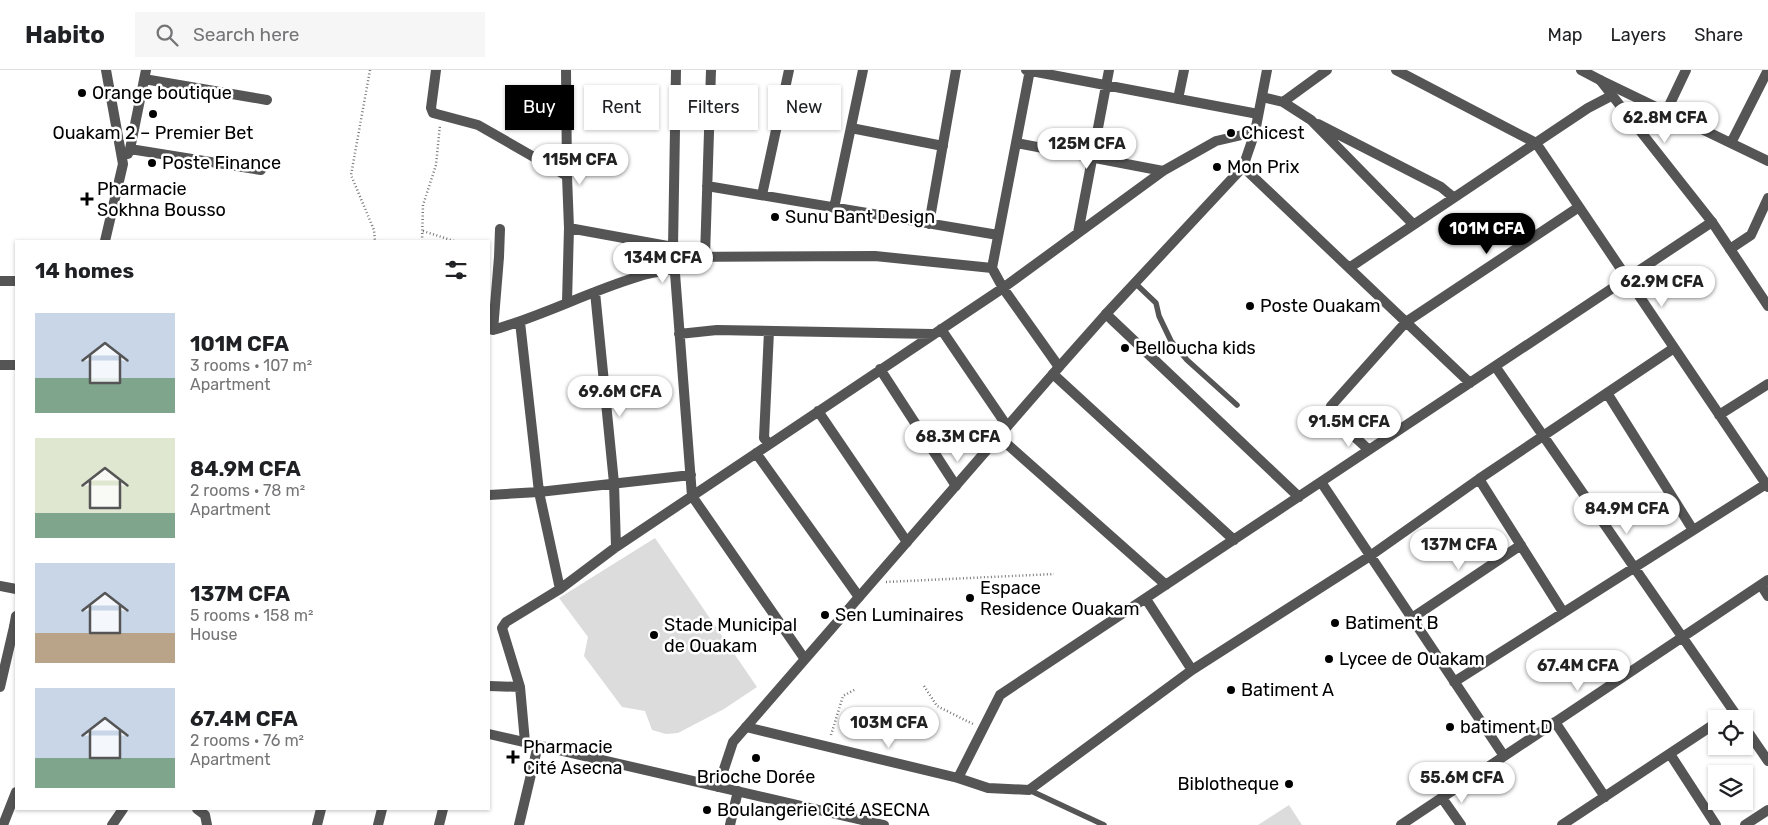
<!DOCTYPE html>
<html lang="en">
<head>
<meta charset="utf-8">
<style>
  :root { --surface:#fff; --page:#f6f6f6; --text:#202124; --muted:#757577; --line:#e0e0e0; --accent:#000 }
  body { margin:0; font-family:Rubik,sans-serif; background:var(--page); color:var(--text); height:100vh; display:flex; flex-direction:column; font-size:19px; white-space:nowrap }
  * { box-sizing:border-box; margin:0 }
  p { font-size:16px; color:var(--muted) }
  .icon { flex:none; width:28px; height:28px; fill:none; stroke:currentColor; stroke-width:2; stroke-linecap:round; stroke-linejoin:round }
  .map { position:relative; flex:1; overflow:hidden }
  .drawer { position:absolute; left:15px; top:170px; width:475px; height:570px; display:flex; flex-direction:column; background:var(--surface); border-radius:0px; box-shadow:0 1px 4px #0004 }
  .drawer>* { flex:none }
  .guide { position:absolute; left:505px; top:15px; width:475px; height:45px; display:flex; gap:10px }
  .fabs { position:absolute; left:1708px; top:640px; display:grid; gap:10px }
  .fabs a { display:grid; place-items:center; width:45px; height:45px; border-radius:0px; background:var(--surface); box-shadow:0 1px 4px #0004; font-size:25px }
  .price { position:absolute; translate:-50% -42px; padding:0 11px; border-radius:18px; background:#fff; color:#222; font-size:16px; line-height:32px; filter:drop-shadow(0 1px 2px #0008) }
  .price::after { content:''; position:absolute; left:50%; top:30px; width:15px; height:11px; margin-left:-8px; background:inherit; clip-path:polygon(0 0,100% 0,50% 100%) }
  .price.current { background:var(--accent); color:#fff }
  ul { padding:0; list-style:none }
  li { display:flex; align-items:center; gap:15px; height:125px; padding:0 20px }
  li span { display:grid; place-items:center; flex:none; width:140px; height:100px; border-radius:0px; color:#555 }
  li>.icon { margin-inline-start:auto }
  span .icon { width:60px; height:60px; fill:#fffc; stroke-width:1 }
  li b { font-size:21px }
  h2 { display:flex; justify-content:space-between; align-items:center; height:60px; padding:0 20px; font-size:21px }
  .tag { padding:0 18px; border-radius:0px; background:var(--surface); box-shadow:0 1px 4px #0004; font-size:18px; line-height:45px }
  .tag.current { background:var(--accent); color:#fff }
  header { display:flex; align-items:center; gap:30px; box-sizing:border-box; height:70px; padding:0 25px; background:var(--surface); border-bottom:1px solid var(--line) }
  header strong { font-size:24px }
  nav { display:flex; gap:28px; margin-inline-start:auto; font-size:18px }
  .search { width:350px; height:45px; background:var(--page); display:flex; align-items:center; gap:12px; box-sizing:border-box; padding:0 18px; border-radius:0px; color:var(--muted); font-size:19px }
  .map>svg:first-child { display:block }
</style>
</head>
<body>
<header>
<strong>Habito</strong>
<div class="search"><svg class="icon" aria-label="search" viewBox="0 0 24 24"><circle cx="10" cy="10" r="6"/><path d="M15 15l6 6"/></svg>Search here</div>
<nav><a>Map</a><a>Layers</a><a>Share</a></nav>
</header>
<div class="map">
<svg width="1768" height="755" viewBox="0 0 1768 755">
  <rect width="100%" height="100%" fill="#fff"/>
  <path fill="#dcdcdc" d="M655,468L757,617L724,639L678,663L666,664L652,660L645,641L622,637L584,586L588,567L559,528Z
    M1289,735L1302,755H1258Z"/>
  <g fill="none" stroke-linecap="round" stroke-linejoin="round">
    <path stroke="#777" stroke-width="2.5" stroke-dasharray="1 2.5" stroke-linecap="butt" d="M370,0L351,105L374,160L375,171
      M423,161L454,171
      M422,171L423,135L436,95L440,55
      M886,512L1054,504
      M924,616L937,636L973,654
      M831,665L843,626L856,619"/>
    <path stroke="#555" stroke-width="5.5" d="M1135,213L1156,233L1159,246L1171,271L1187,290L1237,335
      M1029,720L1104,755"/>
    <path stroke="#555" stroke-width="10" d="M436,0L431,38L433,43L478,55L567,106
      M566,0L567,106L569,158L567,232
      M676,0L673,177L692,426L804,588
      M1026,0L1258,44
      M1030,0L992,198L1003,218L1059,297
      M1396,0L1536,73L1768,417
      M144,9L267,30
      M1600,10L1768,91
      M1262,27L1283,32L1311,50L1413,154
      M1178,29L1184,0
      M1283,32L1327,0
      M1666,42L1686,0
      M1318,54L1441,117L1453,127
      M851,58L943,76
      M1016,73L1163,101
      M1731,73L1768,0
      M130,79L261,100
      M128,84L130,79L146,0
      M1243,97L1470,313
      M707,116L998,165
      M762,125L789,0
      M834,138L863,0
      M929,154L956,0
      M569,158L673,177
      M1078,163L1109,0
      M1730,179L1751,165L1768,128
      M705,186L711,0
      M673,187L875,186L992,198
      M1349,198L1588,38L1611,26
      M0,211H16
      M595,222L614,413L616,477
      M1106,244L1299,427
      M520,252L539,422L560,519
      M489,259L493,260C542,246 588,222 637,207C649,203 662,201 674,199
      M941,259L1007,356
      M493,260L499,187L500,159
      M679,264L717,260L932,264
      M1495,296L1739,649
      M880,299L956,416
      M1053,304L1234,470
      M1607,323L1693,460
      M818,341L907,472
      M1719,345L1768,314
      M998,366L1166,515
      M769,374L764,368L769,261
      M1369,380L1334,348L1330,340L1331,336L1406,252L1579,137
      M756,383L859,527
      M1479,409L1563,542
      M1321,412L1504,686
      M489,425L539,422L691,405
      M1761,515L1768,526
      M0,516L16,519
      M1146,529L1192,600
      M1412,548L1521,475
      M1454,612L1766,414
      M489,616L520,617
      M0,617L14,557
      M1723,649L1734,642
      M1555,652L1605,727
      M1744,656L1768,691
      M746,657L958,708L988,718L1029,720L1192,600L1370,486L1479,409L1674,278
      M525,672L520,617L502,558L506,552L560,519L616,477L1003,218L1163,101L1216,71L1255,62
      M1670,684L1716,755
      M958,708L1000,625L1712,152
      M1442,728L1461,755
      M197,739L205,745L207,755
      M3,755L16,722
      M112,755L123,739
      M317,755L321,739
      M378,755L382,739
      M439,755L443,739
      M519,755L538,675
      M730,755L738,721
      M1401,755L1768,510
      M1562,755L1716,653
      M1745,755L1768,740"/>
    <path stroke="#555" stroke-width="10" d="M1581,0L1600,10L1712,152L1768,236
      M105,171L123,94L106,0
      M0,295H16
      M16,546L14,557H16
      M489,664L884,755
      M718,717L733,672L1059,297L1106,244L1243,97L1255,62L1267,0"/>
  </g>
  <g fill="#000" stroke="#fff" stroke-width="2">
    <circle cx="82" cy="23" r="5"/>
    <circle cx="153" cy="44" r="5"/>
    <circle cx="1231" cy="63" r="5"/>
    <circle cx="152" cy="93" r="5"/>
    <circle cx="1217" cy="97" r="5"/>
    <path d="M84.5 121.5h5v5h5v5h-5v5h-5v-5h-5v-5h5z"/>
    <circle cx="775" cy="147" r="5"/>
    <circle cx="1250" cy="236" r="5"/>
    <circle cx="1125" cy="278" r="5"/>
    <circle cx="970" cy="528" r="5"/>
    <circle cx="825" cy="545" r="5"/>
    <circle cx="1335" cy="553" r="5"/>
    <circle cx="654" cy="565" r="5"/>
    <circle cx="1329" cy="589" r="5"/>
    <circle cx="1231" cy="620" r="5"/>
    <circle cx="1450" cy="657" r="5"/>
    <path d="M510.5 679.5h5v5h5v5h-5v5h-5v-5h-5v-5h5z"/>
    <circle cx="756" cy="688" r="5"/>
    <circle cx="1289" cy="714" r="5"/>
    <circle cx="707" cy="740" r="5"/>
  </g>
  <g text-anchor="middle" stroke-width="5" stroke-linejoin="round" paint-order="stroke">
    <g font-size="18" fill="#000" stroke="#fff" text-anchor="start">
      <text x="92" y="29">Orange boutique</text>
      <text x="153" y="69" text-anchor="middle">Ouakam 2 – Premier Bet</text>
      <text x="1241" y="69">Chicest</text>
      <text x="162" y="99">Poste Finance</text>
      <text x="1227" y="103">Mon Prix</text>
      <text x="97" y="125">Pharmacie<tspan x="97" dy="21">Sokhna Bousso</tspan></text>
      <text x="785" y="153">Sunu Bant Design</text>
      <text x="1260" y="242">Poste Ouakam</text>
      <text x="1135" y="284">Belloucha kids</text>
      <text x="980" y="524">Espace<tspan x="980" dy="21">Residence Ouakam</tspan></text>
      <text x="835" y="551">Sen Luminaires</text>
      <text x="1345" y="559">Batiment B</text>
      <text x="664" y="561">Stade Municipal<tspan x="664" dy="21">de Ouakam</tspan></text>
      <text x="1339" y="595">Lycee de Ouakam</text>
      <text x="1241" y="626">Batiment A</text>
      <text x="1460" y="663">batiment D</text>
      <text x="523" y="683">Pharmacie<tspan x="523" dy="21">Cité Asecna</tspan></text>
      <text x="756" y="713" text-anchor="middle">Brioche Dorée</text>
      <text x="1279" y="720" text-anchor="end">Biblotheque</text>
      <text x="717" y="746">Boulangerie Cité ASECNA</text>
    </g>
  </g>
</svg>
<div class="fabs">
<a><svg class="icon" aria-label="locate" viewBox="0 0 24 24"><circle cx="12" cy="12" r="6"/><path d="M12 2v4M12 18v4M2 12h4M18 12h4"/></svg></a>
<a><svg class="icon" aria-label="layers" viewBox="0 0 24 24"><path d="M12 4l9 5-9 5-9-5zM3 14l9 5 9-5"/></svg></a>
</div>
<b class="price" style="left:1665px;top:74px">62.8M CFA</b>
<b class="price" style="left:1087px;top:100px">125M CFA</b>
<b class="price" style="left:580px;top:116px">115M CFA</b>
<b class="price current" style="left:1487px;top:185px">101M CFA</b>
<b class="price" style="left:663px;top:214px">134M CFA</b>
<b class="price" style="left:1662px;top:238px">62.9M CFA</b>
<b class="price" style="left:620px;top:348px">69.6M CFA</b>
<b class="price" style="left:1349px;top:378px">91.5M CFA</b>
<b class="price" style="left:958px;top:393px">68.3M CFA</b>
<b class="price" style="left:1627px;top:465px">84.9M CFA</b>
<b class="price" style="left:1459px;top:501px">137M CFA</b>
<b class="price" style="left:1578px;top:622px">67.4M CFA</b>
<b class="price" style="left:889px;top:679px">103M CFA</b>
<b class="price" style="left:1462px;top:734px">55.6M CFA</b>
<div class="guide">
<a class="tag current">Buy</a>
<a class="tag">Rent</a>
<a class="tag">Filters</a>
<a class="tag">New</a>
</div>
<section class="drawer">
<h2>14 homes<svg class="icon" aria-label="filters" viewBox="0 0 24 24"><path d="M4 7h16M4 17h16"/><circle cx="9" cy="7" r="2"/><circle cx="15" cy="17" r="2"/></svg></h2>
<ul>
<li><span style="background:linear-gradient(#c9d6e8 65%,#7fa58c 0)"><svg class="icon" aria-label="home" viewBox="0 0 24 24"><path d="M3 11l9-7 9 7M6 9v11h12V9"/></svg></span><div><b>101M CFA</b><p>3 rooms · 107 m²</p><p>Apartment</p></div></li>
<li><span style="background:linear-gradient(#dfe7d0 75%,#7fa58c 0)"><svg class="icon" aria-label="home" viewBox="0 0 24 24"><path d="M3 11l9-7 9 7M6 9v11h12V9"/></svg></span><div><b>84.9M CFA</b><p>2 rooms · 78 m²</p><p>Apartment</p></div></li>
<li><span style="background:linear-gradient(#c9d6e8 70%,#b9a48a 0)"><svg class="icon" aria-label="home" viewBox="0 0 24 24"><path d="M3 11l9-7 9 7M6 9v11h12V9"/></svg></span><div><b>137M CFA</b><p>5 rooms · 158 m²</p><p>House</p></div></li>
<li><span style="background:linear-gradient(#c9d6e8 70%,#7fa58c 0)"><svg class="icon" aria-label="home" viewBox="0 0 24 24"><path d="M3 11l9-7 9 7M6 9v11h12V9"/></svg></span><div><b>67.4M CFA</b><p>2 rooms · 76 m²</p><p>Apartment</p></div></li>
</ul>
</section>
</div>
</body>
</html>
